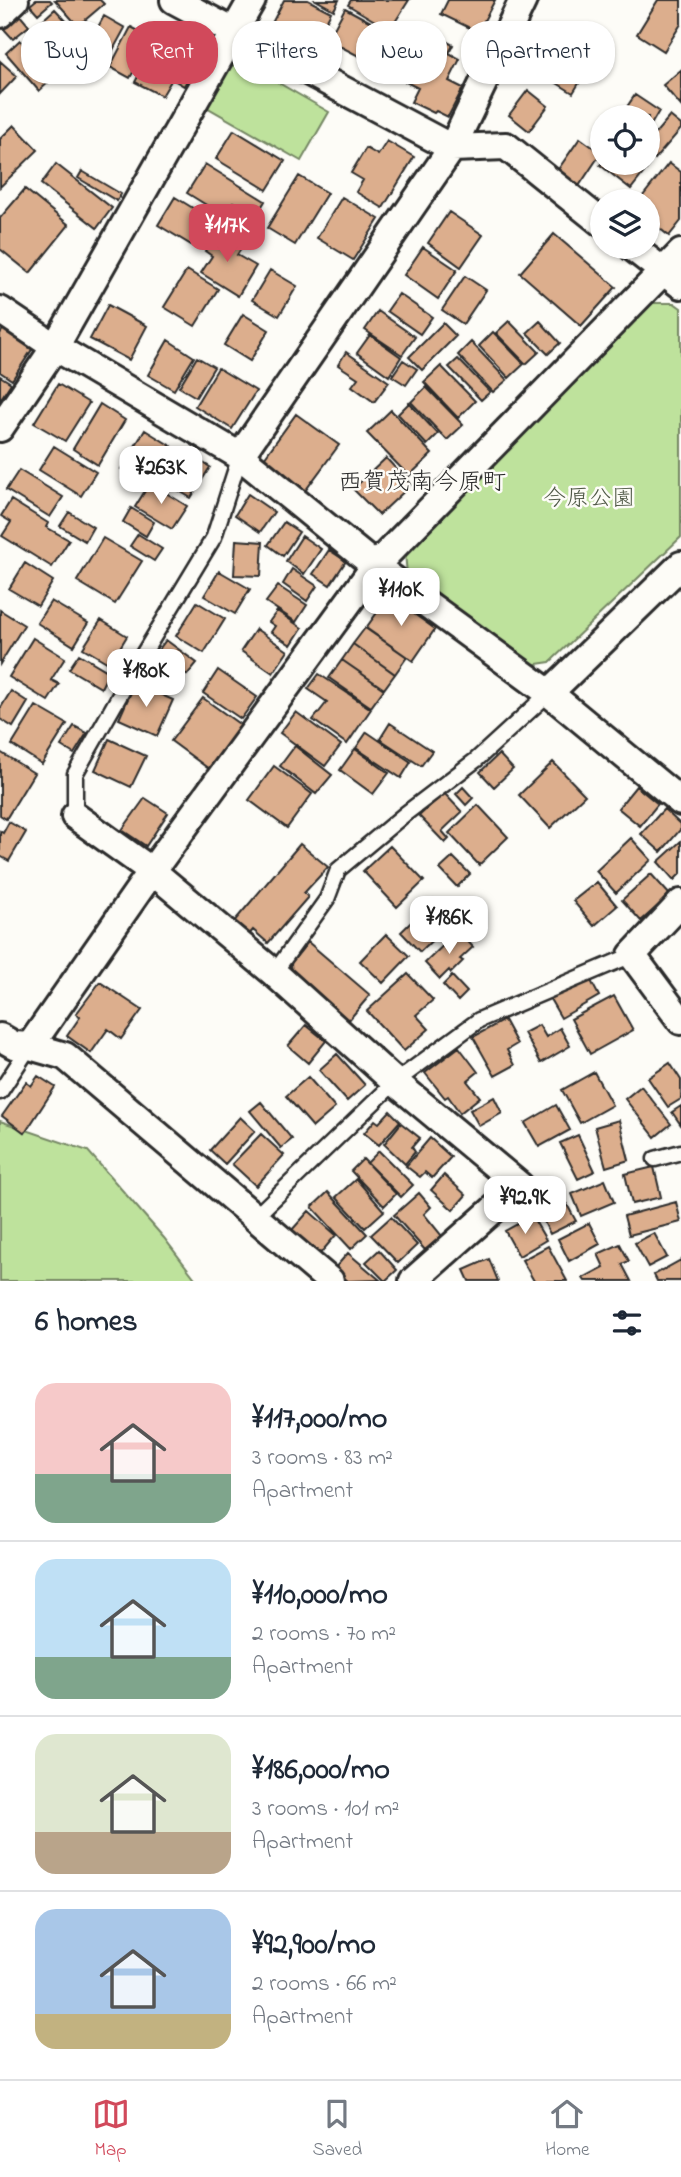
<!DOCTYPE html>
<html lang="en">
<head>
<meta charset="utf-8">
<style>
  :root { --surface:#fff; --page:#f2f2f3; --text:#1f2937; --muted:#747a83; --line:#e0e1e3; --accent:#d1495b }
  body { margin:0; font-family:"Indie Flower","Klee One",sans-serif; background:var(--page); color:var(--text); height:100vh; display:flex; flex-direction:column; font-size:26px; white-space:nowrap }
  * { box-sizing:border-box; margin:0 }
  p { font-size:23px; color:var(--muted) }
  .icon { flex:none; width:38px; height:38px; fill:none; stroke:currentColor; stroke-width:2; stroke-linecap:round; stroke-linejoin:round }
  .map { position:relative; height:1281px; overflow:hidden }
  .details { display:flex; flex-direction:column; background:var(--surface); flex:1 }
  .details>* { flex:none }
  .top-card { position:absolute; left:21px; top:21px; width:640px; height:63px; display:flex; gap:14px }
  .controls { position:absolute; left:590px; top:105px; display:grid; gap:14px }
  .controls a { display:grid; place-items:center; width:70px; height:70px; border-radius:50%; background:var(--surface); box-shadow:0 2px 5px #0004; font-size:35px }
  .price { position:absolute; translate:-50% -60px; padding:0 16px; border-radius:14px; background:#fff; color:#222; font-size:23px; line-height:46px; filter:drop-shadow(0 2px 4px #0008) }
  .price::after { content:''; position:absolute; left:50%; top:42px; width:21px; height:16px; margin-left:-10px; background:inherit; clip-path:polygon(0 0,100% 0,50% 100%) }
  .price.current { background:var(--accent); color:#fff }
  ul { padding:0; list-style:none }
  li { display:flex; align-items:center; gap:21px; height:175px; padding:0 35px }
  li+li { border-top:2px solid var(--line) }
  li span { display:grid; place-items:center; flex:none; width:196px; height:140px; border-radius:21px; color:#555 }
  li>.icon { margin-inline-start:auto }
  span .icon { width:84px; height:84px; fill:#fffc; stroke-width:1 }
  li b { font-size:30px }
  h2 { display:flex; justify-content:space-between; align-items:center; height:84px; padding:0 35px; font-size:30px }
  .pill { padding:0 24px; border-radius:28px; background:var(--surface); box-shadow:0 2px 5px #0004; font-size:24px; line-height:63px }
  .pill.current { background:var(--accent); color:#fff }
  .tabs { display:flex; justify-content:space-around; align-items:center; height:98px; border-top:2px solid var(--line); background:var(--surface); font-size:19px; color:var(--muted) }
  .tabs a { display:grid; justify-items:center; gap:4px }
  .tabs .current { color:var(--accent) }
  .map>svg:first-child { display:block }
</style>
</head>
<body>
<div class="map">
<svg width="681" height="1281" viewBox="0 0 681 1281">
  <rect width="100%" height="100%" fill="#fdfcf7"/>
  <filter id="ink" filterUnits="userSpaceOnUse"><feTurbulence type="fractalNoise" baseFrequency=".0143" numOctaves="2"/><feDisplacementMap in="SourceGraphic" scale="14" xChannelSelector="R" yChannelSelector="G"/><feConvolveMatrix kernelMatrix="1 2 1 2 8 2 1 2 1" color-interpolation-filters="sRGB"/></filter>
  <g filter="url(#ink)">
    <path fill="#bee29c" stroke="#748664" stroke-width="2" d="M246,64L329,112L301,161L205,106L227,66Z
      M652,303H674L681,308V537L550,662L530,665L407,574L405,553Z
      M0,1121L88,1151L164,1238L197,1281H0Z"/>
    <path fill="#dcae8d" stroke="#2b2b2b" stroke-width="2" d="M36,0H50L52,2L38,14L30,5Z
      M55,0H100L104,4L78,26Z
      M284,0H308L331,12L313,46L272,23Z
      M316,0H339L334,10Z
      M351,0H409L390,30L348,5Z
      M448,0H495L478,32L441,14Z
      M658,0H681V24L664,51L637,34Z
      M345,8L389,32L372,63L328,40Z
      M55,9L84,40L63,59L35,27Z
      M19,14L29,26L13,39L3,28Z
      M104,16L125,28L108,59L87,47Z
      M131,27L152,38L130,78L110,67Z
      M34,37L63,69L39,91L6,53L20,40L25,46Z
      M438,37L453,45L449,53L460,59L449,81L463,88L448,117L436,111L434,113L411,102L418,88L400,79L422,40L434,46Z
      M569,39L596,56L573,93L537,71L554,42L564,47Z
      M157,41L179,53L184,43L202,53L184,86L172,79L162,96L135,82Z
      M0,61L17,76L0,94Z
      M681,70V106L663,85Z
      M528,90L548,106L529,131L509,115Z
      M635,95L659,111L648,130V117H620Z
      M670,116L681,125V129L655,159L648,152V142Z
      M14,125L38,150L0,187V139Z
      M234,130L285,161L267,190L216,159Z
      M580,138L601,153L579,186L557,171Z
      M387,141L414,157L383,208L356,192L363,180L351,173L366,148L378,155Z
      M602,163H645L649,166L631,189L600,165Z
      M669,163L681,172V221L669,236L648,219V201H639Z
      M56,164L112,208L97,228L41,184Z
      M205,164L265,201L256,216L233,202L224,216L187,193Z
      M82,171L121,194L117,201L78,178Z
      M299,176L327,193L295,245L267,228Z
      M25,189L69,225L30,273L0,249V218Z
      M175,197L209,218L193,246L158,225Z
      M342,197L379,219L353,260L317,238Z
      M449,212L483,235L461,267L428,243Z
      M217,231L243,246L237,255L256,266L238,296L201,273L212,256L205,251Z
      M554,234L616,287L581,326L520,273Z
      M423,247L457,270L438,299L404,275Z
      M187,270L218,289L195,326L164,307Z
      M270,270L297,286L279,316L252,300Z
      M465,276L486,290L463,324L442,310Z
      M399,294L432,317L420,334L387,311Z
      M108,305L147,326L129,360L90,339Z
      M378,311L415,337L402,355L365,330Z
      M243,314L269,330L250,361L224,345Z
      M509,321L539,352L526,364L496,333Z
      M540,321L560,343L548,354L527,333Z
      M443,323L456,336L422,370L409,357Z
      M3,329L33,348L12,380L0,372V334Z
      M493,332L524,364L509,378L479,346Z
      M370,335L401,357L389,376L357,353Z
      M168,340L194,357L174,390L148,375Z
      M471,342L507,380L493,392L458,355Z
      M346,352L389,382L374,402L352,386L358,378L338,365Z
      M197,357L214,367L196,397L179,387Z
      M458,359L490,392L481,400L449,367Z
      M403,360L417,369L406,385L392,376Z
      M441,366L475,401L458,418L424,382Z
      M218,368L256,391L232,429L195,406Z
      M0,376L11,383L0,400Z
      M58,384L89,403L65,441L34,423Z
      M426,387L463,425L447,440L411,402Z
      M409,403L438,434L427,445L398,414Z
      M100,404L125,420L98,465L73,449Z
      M391,410L432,454L409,476L367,433Z
      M296,414L339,445L305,491L262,461Z
      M145,430L171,446L147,485L121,469Z
      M54,446L96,472L81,496L39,470Z
      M183,451L210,467L191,498L164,482Z
      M386,458L411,485L379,515L353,489Z
      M19,470L63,497L50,517L6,490Z
      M150,483L187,506L172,529L135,507Z
      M248,494L274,512L260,532L235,515Z
      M11,500L48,523L46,527L69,540L52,567L2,536L11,522L1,516Z
      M131,508L154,522L146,536L123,522Z
      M69,512L93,527L85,541L60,526Z
      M284,522L299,532L283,556L268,545Z
      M138,534L162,549L154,561L130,546Z
      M302,536L321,549L304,574L286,561Z
      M103,538L142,561L115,604L77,581Z
      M236,540L263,542L261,576L234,575Z
      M329,550L346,561L330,585L313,574Z
      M25,563L53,581L38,606L9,589Z
      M292,569L317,586L307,601L283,584Z
      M219,571L250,589L235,614L204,596Z
      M278,586L307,605L296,622L266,602Z
      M389,596L435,629L413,661L366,628Z
      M51,601L88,623L74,646L37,623Z
      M197,602L225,619L204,653L176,636Z
      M0,610L24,625L0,664Z
      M277,611L302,628L291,645L271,632L275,626L269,622Z
      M101,620L127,636L110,664L83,648Z
      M365,628L407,657L395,674L353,644Z
      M256,629L288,651L273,673L241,651Z
      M33,638L65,658L51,680L59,684L48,701L9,677Z
      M166,640L197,663L187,675L157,652Z
      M353,644L395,674L384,689L342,660Z
      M79,654L109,672L101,688L69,669Z
      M150,658L182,674L172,694L140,678Z
      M342,660L384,689L371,707L329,678Z
      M218,670L257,697L241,719L203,693Z
      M319,674L371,709L347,744L313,720L327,702L308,689Z
      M135,683L173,700L157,736L119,719Z
      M11,691L28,702L13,727L0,719V709Z
      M203,698L242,726L209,769L171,741Z
      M36,706L67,724L42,764L12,745Z
      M296,712L341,745L325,766L280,733Z
      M390,723L432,751L421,766L380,739Z
      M74,726L87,733L74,754L61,746Z
      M367,732L411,762L401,778L356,748Z
      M109,739L146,756L131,787L95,770Z
      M295,746L332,775L316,794L280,766Z
      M355,749L389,773L373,794L340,770Z
      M0,752L34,773L6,819L0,815Z
      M499,754L513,769L494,787L480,772Z
      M553,762L585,795L550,828L519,795Z
      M274,766L312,794L287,828L249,800Z
      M636,786L658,804L640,826L618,808Z
      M463,787L473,798L466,805L456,794Z
      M444,793L462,812L442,831L449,839L445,843L419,816Z
      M145,798L168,813L146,846L122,830Z
      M478,805L508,837L479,865L449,833Z
      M664,809L681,825V829L661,852L641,834Z
      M9,822L26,832L9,861L0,856V831L3,833Z
      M631,838L651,860L616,893L596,871Z
      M681,841V873L674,880L658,862Z
      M300,844L328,867L304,893L308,897L268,943L253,930L247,937L232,924Z
      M390,846L424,881L397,907L363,871Z
      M453,857L470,874L457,887L440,869Z
      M651,874L670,895L641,921L622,900Z
      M597,882L617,906L594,926L573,901Z
      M434,900L453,920L420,952L401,932Z
      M458,931L473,947L460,959L463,961L451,973L449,970L440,979L425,963Z
      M386,934L409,956L383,983L360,961Z
      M308,942L370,995L348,1021L292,974L291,963Z
      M408,974L433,1000L416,1015L429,1029L404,1051L367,1011Z
      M452,976L467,992L458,1001L443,985Z
      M589,977L599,996L561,1018L550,999Z
      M100,982L142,1010L121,1039L108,1029L91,1053L67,1036L80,1017L76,1014Z
      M614,996L633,1030L590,1054L571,1019Z
      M504,1020L517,1044L507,1050L515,1065L495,1076L473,1037Z
      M306,1025L326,1041L308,1063L288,1046Z
      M539,1025L546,1037L560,1028L570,1046L541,1063L524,1033Z
      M459,1047L478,1072L467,1081L480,1097L460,1113L448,1096L445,1098L425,1073Z
      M337,1054L365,1085L347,1101L319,1070Z
      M670,1063L681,1080V1099L668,1107L648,1078Z
      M594,1072L612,1105L580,1123L562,1090Z
      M38,1076L55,1087L25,1133L2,1116L26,1082L31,1086Z
      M308,1077L335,1108L313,1127L286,1096Z
      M641,1086L671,1124L655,1137L625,1099Z
      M494,1097L502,1113L479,1126L470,1110Z
      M261,1102L292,1139L281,1148L250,1111Z
      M556,1105L570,1130L539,1147L525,1123Z
      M681,1106V1125L672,1112Z
      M390,1111L400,1121L379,1145L364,1133L375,1120L379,1123Z
      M240,1117L255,1131L225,1164L210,1150Z
      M619,1120L629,1160L606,1167L595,1127Z
      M401,1123L420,1138L412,1147L415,1152L405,1164L384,1144Z
      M261,1134L284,1155L256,1186L232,1164Z
      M578,1135L595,1171L578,1179L560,1143Z
      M430,1138L451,1157L432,1178L425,1172L420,1177L406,1166Z
      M379,1151L413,1185L401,1197L367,1163Z
      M363,1159L396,1194L384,1206L351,1171Z
      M654,1167L661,1197L632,1204L625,1174Z
      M444,1175L466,1195L453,1210L431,1190Z
      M356,1179L384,1211L365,1228L336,1197Z
      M605,1180L614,1202L581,1216L572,1194Z
      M328,1192L367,1234L351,1249L312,1207Z
      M419,1193L431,1207L424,1214L442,1236L425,1250L394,1215Z
      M564,1199L576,1221L550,1234L539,1212Z
      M676,1202L681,1222L629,1235L624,1216Z
      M309,1211L336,1235L318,1256L291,1231Z
      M532,1216L546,1240L519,1256L505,1231Z
      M391,1217L417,1245L398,1263L371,1235Z
      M589,1223L600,1244L569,1261L558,1239Z
      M654,1233L667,1257L648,1267L635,1243Z
      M620,1244L629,1261L622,1264L631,1281H585L583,1278L604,1267L598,1254Z
      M548,1246L567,1281H534L522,1260Z
      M379,1250L397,1270L385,1281L366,1262Z
      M348,1253L380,1280L348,1281L334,1269Z
      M489,1259L498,1281H469L464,1270Z
      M681,1260V1281H657L654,1275Z"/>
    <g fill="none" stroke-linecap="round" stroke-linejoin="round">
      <defs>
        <path id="service" d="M75,816V774L142,656L214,537L240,456
          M274,973L327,899L338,870L405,814L476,760L549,693
          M0,1092L30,1046
          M655,1159L681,1152
          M255,1217L395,1082L479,1020L632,955"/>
        <path id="minor" d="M174,0L452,148L506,146L602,223
          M0,14L15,0
          M632,247L681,285
          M0,310L55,347L240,456L375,566L549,693L681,802
          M0,428L55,347L252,0
          M240,456L452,148L523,0
          M549,693L681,565
          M75,816L152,871L274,973L395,1082L520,1186L413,1281
          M681,903L632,955L681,1021
          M0,1037L14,1045L30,1046
          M330,1281L65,1056L30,1046L152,871L375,566L681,253"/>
      </defs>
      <use href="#service" stroke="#2b2b2b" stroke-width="19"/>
      <use href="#minor" stroke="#2b2b2b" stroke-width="32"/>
      <use href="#service" stroke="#fdfcf7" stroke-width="14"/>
      <use href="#minor" stroke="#fdfcf7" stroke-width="26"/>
    </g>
  </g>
  <g text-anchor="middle" stroke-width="5" stroke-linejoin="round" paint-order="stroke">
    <g font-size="23" fill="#505947" stroke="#fdfcf7">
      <text x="589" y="505">今原公園</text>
    </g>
    <g font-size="24" fill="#2b2b2b" stroke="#fdfcf7">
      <text x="422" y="489">西賀茂南今原町</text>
    </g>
  </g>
</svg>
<div class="controls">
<a><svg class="icon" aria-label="locate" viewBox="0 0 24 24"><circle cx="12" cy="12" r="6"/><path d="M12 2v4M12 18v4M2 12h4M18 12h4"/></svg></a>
<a><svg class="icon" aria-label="layers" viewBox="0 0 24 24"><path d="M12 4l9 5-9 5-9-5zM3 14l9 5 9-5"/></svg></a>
</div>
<b class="price current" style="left:227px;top:264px">¥117K</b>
<b class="price" style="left:161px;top:506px">¥263K</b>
<b class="price" style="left:401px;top:628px">¥110K</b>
<b class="price" style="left:146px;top:709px">¥180K</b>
<b class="price" style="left:449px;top:956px">¥186K</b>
<b class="price" style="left:525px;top:1236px">¥92.9K</b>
<div class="top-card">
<a class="pill">Buy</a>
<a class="pill current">Rent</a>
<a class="pill">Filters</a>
<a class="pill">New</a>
<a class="pill">Apartment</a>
</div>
</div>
<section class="details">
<h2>6 homes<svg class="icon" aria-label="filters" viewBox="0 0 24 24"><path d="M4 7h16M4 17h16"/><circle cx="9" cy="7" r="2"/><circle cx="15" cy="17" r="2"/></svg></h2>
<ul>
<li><span style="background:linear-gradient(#f6c9c9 65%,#7fa58c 0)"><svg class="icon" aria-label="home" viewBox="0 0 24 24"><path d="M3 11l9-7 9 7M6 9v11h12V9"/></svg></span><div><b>¥117,000/mo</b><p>3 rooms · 83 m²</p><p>Apartment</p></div></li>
<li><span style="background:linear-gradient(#bfe0f5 70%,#7fa58c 0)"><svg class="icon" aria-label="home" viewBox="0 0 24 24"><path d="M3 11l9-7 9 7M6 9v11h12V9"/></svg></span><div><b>¥110,000/mo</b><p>2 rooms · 70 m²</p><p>Apartment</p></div></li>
<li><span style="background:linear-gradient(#dfe7d0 70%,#b9a48a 0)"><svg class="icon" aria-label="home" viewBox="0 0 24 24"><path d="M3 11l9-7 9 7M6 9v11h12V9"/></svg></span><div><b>¥186,000/mo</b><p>3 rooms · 101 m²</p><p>Apartment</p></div></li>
<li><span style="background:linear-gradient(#a9c7e8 75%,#c2b280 0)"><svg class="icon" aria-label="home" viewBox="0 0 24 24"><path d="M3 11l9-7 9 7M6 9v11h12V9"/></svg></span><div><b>¥92,900/mo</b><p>2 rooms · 66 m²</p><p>Apartment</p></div></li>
</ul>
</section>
<nav class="tabs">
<a class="current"><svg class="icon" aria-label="map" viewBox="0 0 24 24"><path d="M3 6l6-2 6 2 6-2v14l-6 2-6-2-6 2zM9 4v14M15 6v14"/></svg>Map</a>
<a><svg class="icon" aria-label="saved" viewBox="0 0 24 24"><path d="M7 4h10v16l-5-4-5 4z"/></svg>Saved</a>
<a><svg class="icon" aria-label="home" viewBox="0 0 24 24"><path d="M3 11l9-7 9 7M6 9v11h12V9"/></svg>Home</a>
</nav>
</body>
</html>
